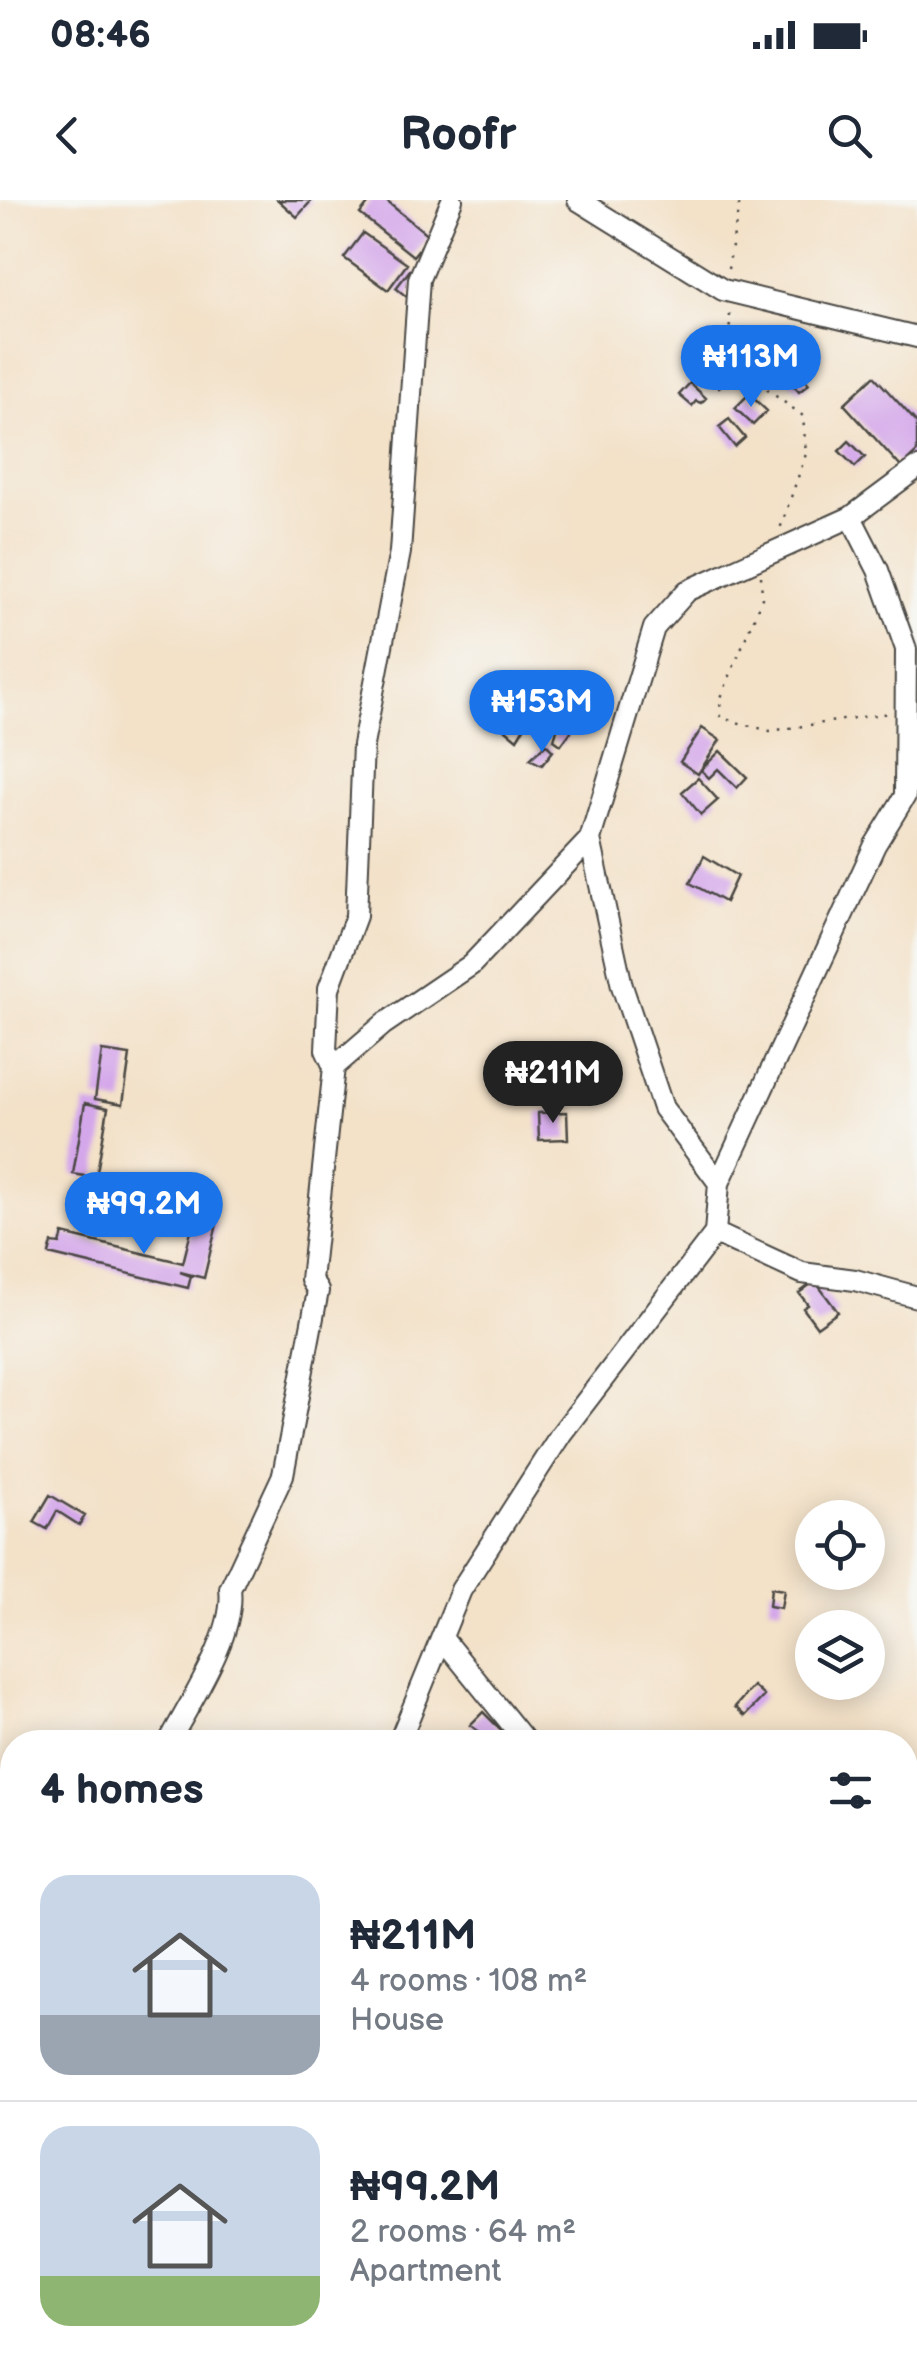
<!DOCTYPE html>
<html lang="en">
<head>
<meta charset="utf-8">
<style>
  :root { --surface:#fff; --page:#f2f2f3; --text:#1f2937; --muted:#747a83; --line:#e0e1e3; --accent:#1a73e8 }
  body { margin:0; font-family:"Balsamiq Sans",sans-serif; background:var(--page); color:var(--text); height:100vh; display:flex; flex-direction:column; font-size:38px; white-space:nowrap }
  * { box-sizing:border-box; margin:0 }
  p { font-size:32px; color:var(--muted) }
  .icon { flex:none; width:55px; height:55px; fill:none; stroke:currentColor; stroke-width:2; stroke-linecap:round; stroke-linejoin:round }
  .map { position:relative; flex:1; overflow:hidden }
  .sheet { position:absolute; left:0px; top:1530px; width:918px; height:640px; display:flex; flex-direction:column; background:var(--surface); border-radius:40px 40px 0 0; box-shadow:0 5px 25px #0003 }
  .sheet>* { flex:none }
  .fabs { position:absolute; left:795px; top:1300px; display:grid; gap:20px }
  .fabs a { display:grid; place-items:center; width:90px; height:90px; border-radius:50%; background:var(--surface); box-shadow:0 5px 25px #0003; font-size:50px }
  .price { position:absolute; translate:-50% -85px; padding:0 22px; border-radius:35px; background:var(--accent); color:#fff; font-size:32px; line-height:65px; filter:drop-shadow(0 2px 5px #0008) }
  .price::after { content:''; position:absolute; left:50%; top:60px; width:30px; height:22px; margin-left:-15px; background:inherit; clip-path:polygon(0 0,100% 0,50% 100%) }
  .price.selected { background:#222; color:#fff }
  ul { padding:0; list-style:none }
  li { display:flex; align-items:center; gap:30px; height:250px; padding:0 40px }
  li+li { border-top:2px solid var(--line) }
  li span { display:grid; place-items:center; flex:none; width:280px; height:200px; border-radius:30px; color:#555 }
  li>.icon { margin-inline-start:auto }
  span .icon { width:120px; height:120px; fill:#fffc; stroke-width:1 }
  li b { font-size:42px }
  h2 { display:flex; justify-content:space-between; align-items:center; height:120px; padding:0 40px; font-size:42px }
  .status { display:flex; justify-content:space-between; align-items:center; height:70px; padding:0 50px; background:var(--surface); direction:ltr }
  .status svg { height:28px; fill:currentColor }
  header { display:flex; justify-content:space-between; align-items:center; height:130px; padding:0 40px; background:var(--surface); font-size:45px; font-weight:800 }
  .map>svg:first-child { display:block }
</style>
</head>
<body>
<div class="status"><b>08:46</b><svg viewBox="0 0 49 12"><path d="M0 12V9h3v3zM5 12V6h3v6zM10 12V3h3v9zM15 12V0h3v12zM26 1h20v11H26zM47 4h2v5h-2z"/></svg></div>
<header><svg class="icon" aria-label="back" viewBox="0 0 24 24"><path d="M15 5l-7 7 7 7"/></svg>Roofr<svg class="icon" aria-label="search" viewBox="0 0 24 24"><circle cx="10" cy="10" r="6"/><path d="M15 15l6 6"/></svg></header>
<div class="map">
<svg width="917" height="2170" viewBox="0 0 917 2170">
  <rect width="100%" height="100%" fill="#f6f6f2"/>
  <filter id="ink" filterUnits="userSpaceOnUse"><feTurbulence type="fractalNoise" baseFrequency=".01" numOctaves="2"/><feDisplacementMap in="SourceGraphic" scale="20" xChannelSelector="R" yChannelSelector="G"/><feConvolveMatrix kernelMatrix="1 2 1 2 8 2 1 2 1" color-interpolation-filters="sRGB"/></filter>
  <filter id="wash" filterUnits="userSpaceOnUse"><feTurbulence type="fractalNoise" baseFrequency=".0048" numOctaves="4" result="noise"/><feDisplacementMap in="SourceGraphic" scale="40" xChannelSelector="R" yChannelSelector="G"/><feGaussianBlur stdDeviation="2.25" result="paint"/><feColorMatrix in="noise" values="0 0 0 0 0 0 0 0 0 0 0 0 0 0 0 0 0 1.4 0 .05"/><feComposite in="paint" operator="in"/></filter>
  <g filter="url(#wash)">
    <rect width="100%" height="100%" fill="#f3e1c8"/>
    <g id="blocks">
      <path fill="#d4a7ea" d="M278,0H312L297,17Z
        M371,0H385L429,36L413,56L360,14Z
        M363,33L407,64L388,90L344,58Z
        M410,70L418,76L408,98L396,88Z
        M714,154L733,174L719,187L700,167Z
        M789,160L809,184L799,192L779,168Z
        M874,176L917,223V252L901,267L844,204Z
        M690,183L706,198L701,203L696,201L692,206L679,195Z
        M749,194L767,211L753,225L735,208Z
        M729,219L745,238L735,247L719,227Z
        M849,241L865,257L855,267L839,251Z
        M547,504L575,526L561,545L554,540L557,529L539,516Z
        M522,509L531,516L517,539L506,530Z
        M702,528L720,540L698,574L680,562Z
        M546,544L553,551L542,565L530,559Z
        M720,551L747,577L737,588L718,569L709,578L701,570Z
        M698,578L718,600L701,615L682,592Z
        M704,656L737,676L725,702L690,683Z
        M102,851L130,855L123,904L95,899Z
        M85,903L108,908L96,978L73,974Z
        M567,912L568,939L539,940L538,913Z
        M194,1019L217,1024L204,1078L180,1072L191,1076L188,1088L49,1054L52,1043L60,1044L63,1034L183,1063Z
        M815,1081L838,1112L817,1127L803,1108L808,1105L799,1093Z
        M50,1295L85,1316L79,1325L57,1311L47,1329L34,1322Z
        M771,1388L784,1390L781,1408L769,1406Z
        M753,1486L764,1496L745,1516L735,1507Z
        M483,1512L503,1532L493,1542L470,1525Z
        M610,2158H627L635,2164L630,2170H614L606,2163Z
        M652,2158H681L673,2170Z
        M742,2158H765L764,2170L741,2167Z
        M786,2158H808L806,2170H784Z"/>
    </g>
  </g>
  <g filter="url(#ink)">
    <use href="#blocks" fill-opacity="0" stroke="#494643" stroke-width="2.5"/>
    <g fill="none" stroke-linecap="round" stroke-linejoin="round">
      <defs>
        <path id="minor" d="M578,0L723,90L917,137
          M590,639L622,786L663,908L719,983
          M334,867L384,824L471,765L590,639L654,428L687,391L851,317L917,268
          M715,1033L802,1073L855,1080L917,1097
          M442,1438L526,1542
          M169,1542C190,1502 236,1434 230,1389L283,1275L318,1091L311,1080L334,867L326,850L329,788L356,716L363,545L400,352L419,79L452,0
          M399,1542L461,1390L561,1234L715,1033L719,983L875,645L905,596L906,449L878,370L851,317
          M0,1838L12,1832
          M905,1847L917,1838
          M0,2015L12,1969
          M0,2064L12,2091
          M891,2158L899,2170
          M47,2170L51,2158
          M560,2170L567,2158"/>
      </defs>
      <use href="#minor" stroke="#494643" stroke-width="24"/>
      <path stroke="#494643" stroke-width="2.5" stroke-dasharray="2.5 8" stroke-linecap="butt" d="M728,69L740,0
        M729,159L730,111
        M750,177L803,216L806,254L780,329
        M761,376L762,398L720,500L721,518L770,531L889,513"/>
      <use href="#minor" stroke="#fff" stroke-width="20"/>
    </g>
  </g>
</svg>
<div class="fabs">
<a><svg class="icon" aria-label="locate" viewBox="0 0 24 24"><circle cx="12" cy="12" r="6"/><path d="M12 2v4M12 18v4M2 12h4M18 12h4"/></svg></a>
<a><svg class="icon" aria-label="layers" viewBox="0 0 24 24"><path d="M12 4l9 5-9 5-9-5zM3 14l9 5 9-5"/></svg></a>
</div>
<b class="price" style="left:751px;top:210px">₦113M</b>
<b class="price" style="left:542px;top:555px">₦153M</b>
<b class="price selected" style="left:553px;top:926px">₦211M</b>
<b class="price" style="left:144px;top:1057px">₦99.2M</b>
<section class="sheet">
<h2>4 homes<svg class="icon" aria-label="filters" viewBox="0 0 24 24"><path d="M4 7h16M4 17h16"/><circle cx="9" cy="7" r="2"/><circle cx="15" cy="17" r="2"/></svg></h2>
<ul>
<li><span style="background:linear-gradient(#c9d6e8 70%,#9aa5b1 0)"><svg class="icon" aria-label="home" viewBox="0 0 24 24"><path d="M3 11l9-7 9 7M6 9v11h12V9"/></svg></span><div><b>₦211M</b><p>4 rooms · 108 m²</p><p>House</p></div></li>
<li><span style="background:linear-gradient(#c9d6e8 75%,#8fb573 0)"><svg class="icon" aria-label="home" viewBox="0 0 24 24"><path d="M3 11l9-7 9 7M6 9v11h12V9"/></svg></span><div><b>₦99.2M</b><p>2 rooms · 64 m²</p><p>Apartment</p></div></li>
</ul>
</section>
</div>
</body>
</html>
